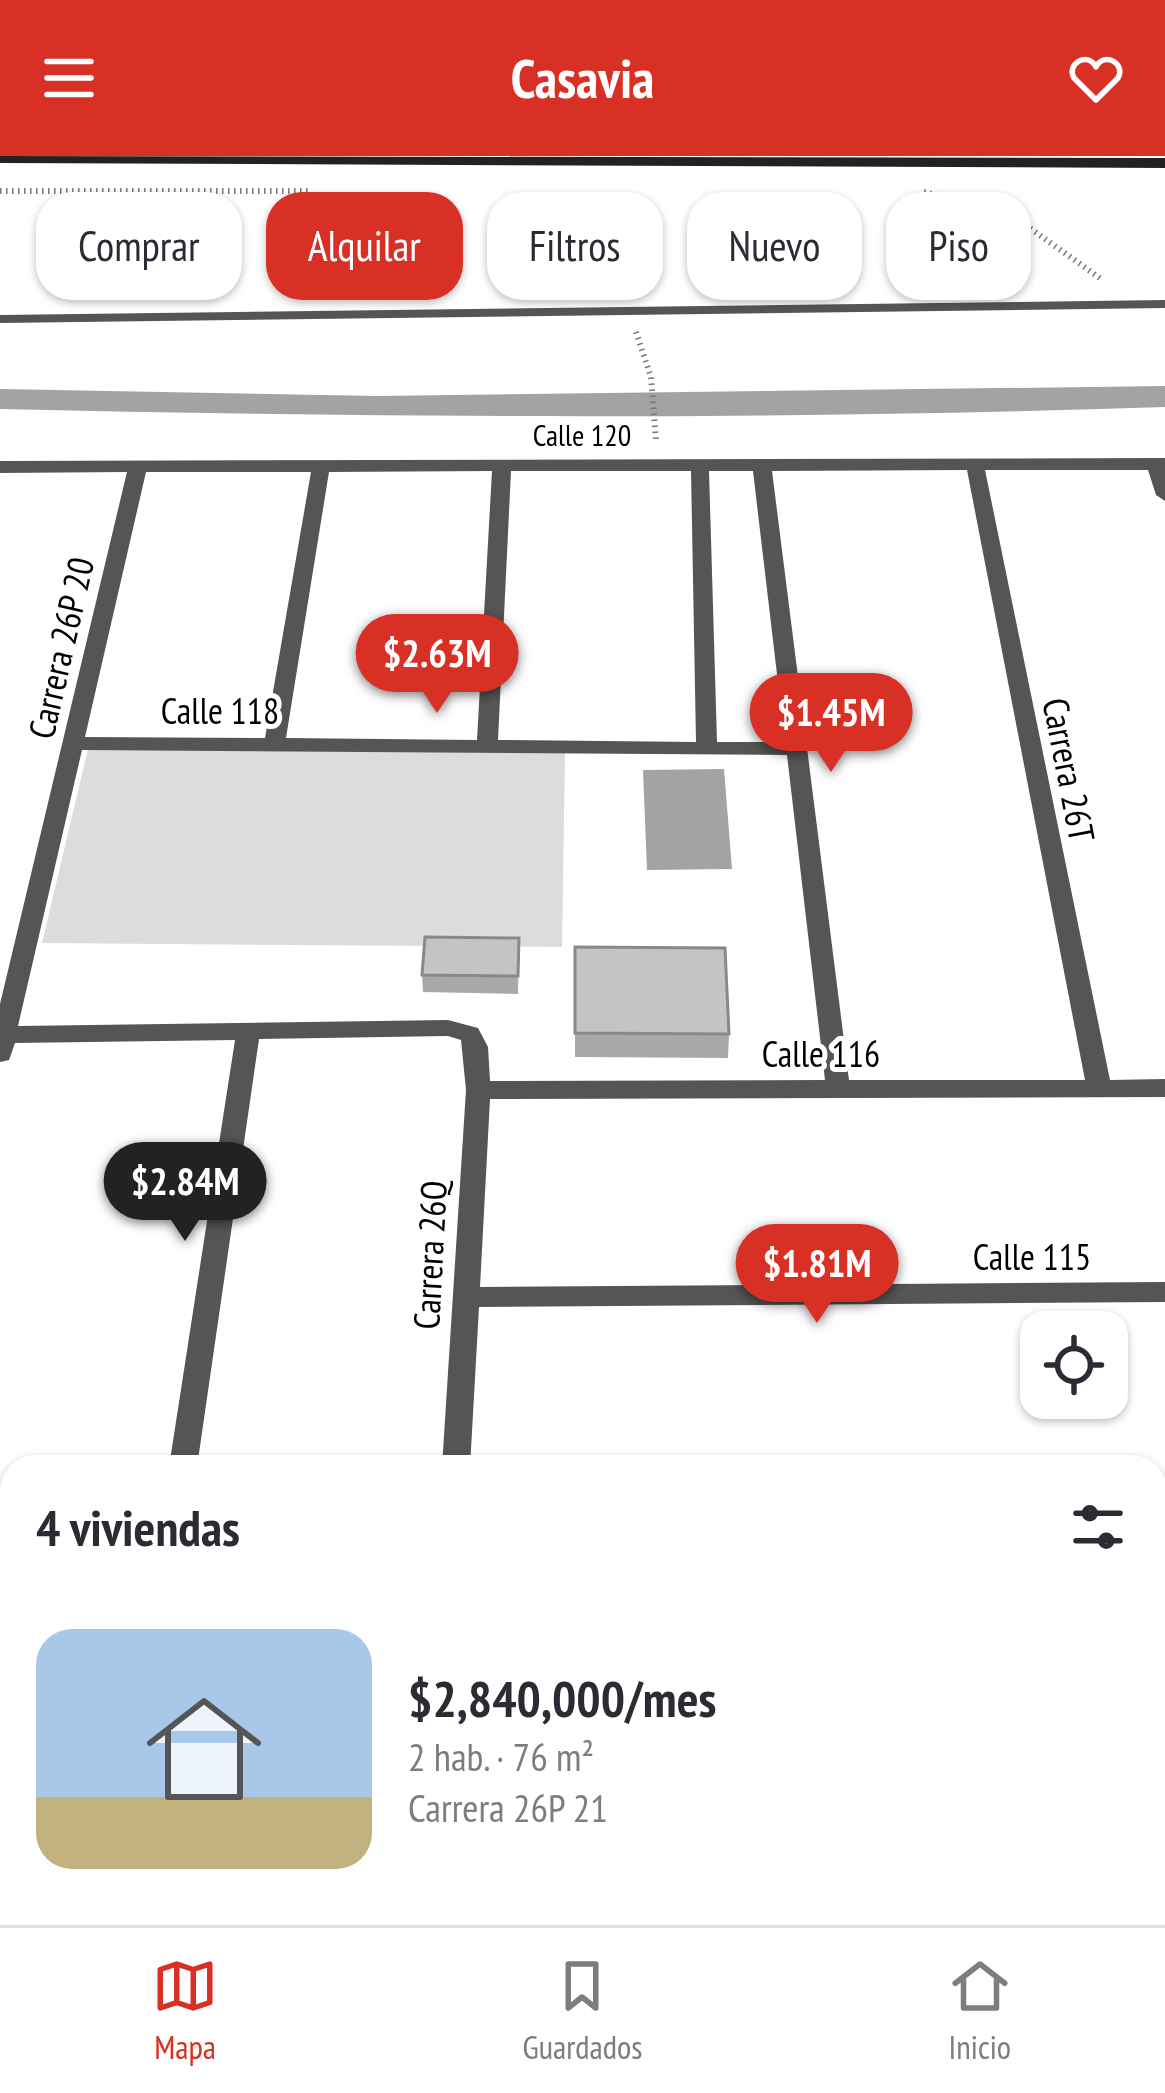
<!DOCTYPE html>
<html lang="es">
<head>
<meta charset="utf-8">
<style>
  :root { --surface:#fff; --page:#f2f2f3; --text:#2b2b33; --muted:#7c7c81; --line:#e1e1e2; --accent:#d93025 }
  body { margin:0; font-family:"PT Sans Narrow",sans-serif; background:var(--page); color:var(--text); height:100vh; display:flex; flex-direction:column; font-size:45px; white-space:nowrap }
  * { box-sizing:border-box; margin:0 }
  p { font-size:39px; color:var(--muted) }
  .icon { flex:none; width:66px; height:66px; fill:none; stroke:currentColor; stroke-width:2; stroke-linecap:round; stroke-linejoin:round }
  .map { position:relative; flex:1; overflow:hidden }
  .sheet { position:absolute; left:0px; top:1299px; width:1167px; height:471px; display:flex; flex-direction:column; background:var(--surface); border-radius:36px 36px 0 0; box-shadow:0 3px 9px #0004 }
  .sheet>* { flex:none }
  .hud { position:absolute; left:36px; top:36px; width:1095px; height:108px; display:flex; gap:24px }
  .buttons { position:absolute; left:1020px; top:1155px; display:grid; gap:24px }
  .buttons a { display:grid; place-items:center; width:108px; height:108px; border-radius:24px; background:var(--surface); box-shadow:0 3px 9px #0004; font-size:60px }
  .price { position:absolute; translate:-50% -102px; padding:0 27px; border-radius:42px; background:var(--accent); color:#fff; font-size:39px; line-height:78px; filter:drop-shadow(0 3px 6px #0008) }
  .price::after { content:''; position:absolute; left:50%; top:72px; width:36px; height:27px; margin-left:-18px; background:inherit; clip-path:polygon(0 0,100% 0,50% 100%) }
  .price.selected { background:#222; color:#fff }
  ul { padding:0; list-style:none }
  li { display:flex; align-items:center; gap:36px; height:300px; padding:0 36px }
  li+li { border-top:3px solid var(--line) }
  li span { display:grid; place-items:center; flex:none; width:336px; height:240px; border-radius:36px; color:#555 }
  li>.icon { margin-inline-start:auto }
  span .icon { width:144px; height:144px; fill:#fffc; stroke-width:1 }
  li b { font-size:51px }
  h2 { display:flex; justify-content:space-between; align-items:center; height:144px; padding:0 36px; font-size:51px }
  .chip { padding:0 42px; border-radius:36px; background:var(--surface); box-shadow:0 3px 9px #0004; font-size:42px; line-height:108px }
  .chip.selected { background:var(--accent); color:#fff }
  header { display:flex; justify-content:space-between; align-items:center; height:156px; padding:0 36px; background:var(--accent); color:#fff; font-size:54px; font-weight:700 }
  .tabs { display:flex; justify-content:space-around; align-items:center; height:168px; border-top:3px solid var(--line); background:var(--surface); font-size:33px; color:var(--muted) }
  .tabs a { display:grid; justify-items:center; gap:6px }
  .tabs .selected { color:var(--accent) }
  .map>svg:first-child { display:block }
</style>
</head>
<body>
<header><svg class="icon" aria-label="menu" viewBox="0 0 24 24"><path d="M4 6h16M4 12h16M4 18h16"/></svg>Casavia<svg class="icon" aria-label="heart" viewBox="0 0 24 24"><path d="M12 20l-8-8c-3-5 5-10 8-4 3-6 11-1 8 4z"/></svg></header>
<div class="map">
<svg width="1165" height="1769" viewBox="0 0 1165 1769">
  <rect width="100%" height="100%" fill="#fff"/>
  <path fill="#dcdcdc" d="M88,593L565,597L562,791L42,787Z"/>
  <path fill="#a3a3a3" d="M1165,230V251C777,264 388,262 0,253V233L378,240Z
    M724,613L732,713L647,714L643,614Z"/>
  <g fill="none" stroke-linecap="round" stroke-linejoin="round">
    <path stroke="#777" stroke-width="6" stroke-dasharray="1.5 4.5" stroke-linecap="butt" d="M0,35H310
      M924,36L1006,55L1101,123
      M636,176L651,221L656,284"/>
    <path fill="#555" fill-rule="evenodd" d="M1165,144V152L0,167V159Z"/>
    <path fill="#555" fill-rule="evenodd" d="M1165,302V345L1156,339L1148,314H985L1110,924L1165,923V941L490,943L480,1131L1165,1126V1146L479,1151L470,1311H442L466,934L461,884L448,880L259,883L197,1311H169L235,884L15,887L9,904L0,906V848L127,316L0,317V305ZM967,314L1085,924H849L772,315ZM492,315L477,584L286,582L329,316ZM511,315H691L696,586L498,584ZM709,315H753L785,586H717ZM146,316H311L265,582L85,581ZM82,594L787,599L825,924L490,925L488,891L478,872L448,864L18,870Z
      M1155,1346H1165V1370H1155Z
      M1155,1610H1165V1638H1155Z
      M101,1758H133L132,1769H100Z
      M413,1758H445V1769H413Z"/>
    <path fill="#222" fill-rule="evenodd" d="M0,0L1165,2V12L0,7Z"/>
  </g>
  <path fill="#a9a9a9" d="M519,782L518,838L423,836L422,819Z
    M575,877L729,878L728,902L575,901Z"/>
  <path fill="#c4c4c4" stroke="#898989" stroke-width="3" d="M425,781L519,782L518,820L422,819Z
    M575,791L725,792L729,878L575,877Z"/>
  <g text-anchor="middle" stroke-width="10" stroke-linejoin="round" paint-order="stroke">
    <g font-size="30" fill="#000" stroke="#fff">
      <text x="582" y="290">Calle 120</text>
    </g>
    <g font-size="36" fill="#000" stroke="#fff">
      <text transform="translate(61 492) rotate(-77)" y="13">Carrera 26P 20</text>
      <text x="220" y="568">Calle 118</text>
      <text transform="translate(1069 614) rotate(79)" y="13">Carrera 26T</text>
      <text x="821" y="911">Calle 116</text>
      <text transform="translate(430 1099) rotate(-87)" y="13">Carrera 26Q</text>
      <text x="1032" y="1114">Calle 115</text>
    </g>
  </g>
</svg>
<div class="buttons">
<a><svg class="icon" aria-label="locate" viewBox="0 0 24 24"><circle cx="12" cy="12" r="6"/><path d="M12 2v4M12 18v4M2 12h4M18 12h4"/></svg></a>
</div>
<b class="price" style="left:437px;top:560px">$2.63M</b>
<b class="price" style="left:831px;top:619px">$1.45M</b>
<b class="price selected" style="left:185px;top:1088px">$2.84M</b>
<b class="price" style="left:817px;top:1170px">$1.81M</b>
<div class="hud">
<a class="chip">Comprar</a>
<a class="chip selected">Alquilar</a>
<a class="chip">Filtros</a>
<a class="chip">Nuevo</a>
<a class="chip">Piso</a>
</div>
<section class="sheet">
<h2>4 viviendas<svg class="icon" aria-label="filters" viewBox="0 0 24 24"><path d="M4 7h16M4 17h16"/><circle cx="9" cy="7" r="2"/><circle cx="15" cy="17" r="2"/></svg></h2>
<ul>
<li><span style="background:linear-gradient(#a9c7e8 70%,#c2b280 0)"><svg class="icon" aria-label="home" viewBox="0 0 24 24"><path d="M3 11l9-7 9 7M6 9v11h12V9"/></svg></span><div><b>$2,840,000/mes</b><p>2 hab. · 76 m²</p><p>Carrera 26P 21</p></div></li>
</ul>
</section>
</div>
<nav class="tabs">
<a class="selected"><svg class="icon" aria-label="map" viewBox="0 0 24 24"><path d="M3 6l6-2 6 2 6-2v14l-6 2-6-2-6 2zM9 4v14M15 6v14"/></svg>Mapa</a>
<a><svg class="icon" aria-label="saved" viewBox="0 0 24 24"><path d="M7 4h10v16l-5-4-5 4z"/></svg>Guardados</a>
<a><svg class="icon" aria-label="home" viewBox="0 0 24 24"><path d="M3 11l9-7 9 7M6 9v11h12V9"/></svg>Inicio</a>
</nav>
</body>
</html>
